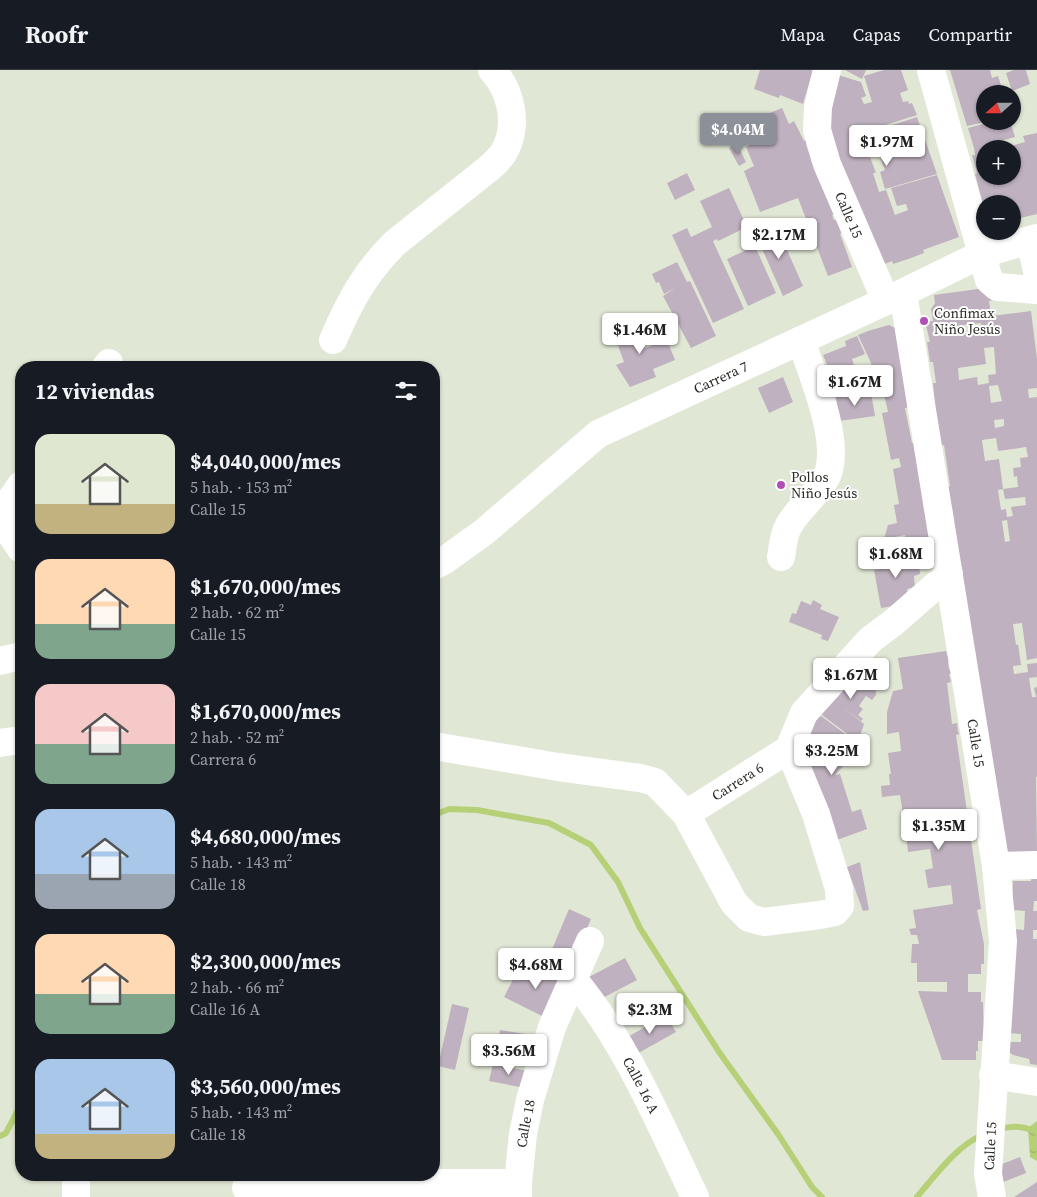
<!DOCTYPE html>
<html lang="es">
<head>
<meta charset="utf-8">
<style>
  :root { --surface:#171b24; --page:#242831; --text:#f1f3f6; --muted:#9ea1a6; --line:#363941; --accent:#8c9099 }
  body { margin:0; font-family:"Source Serif 4",serif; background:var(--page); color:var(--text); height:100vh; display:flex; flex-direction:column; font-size:19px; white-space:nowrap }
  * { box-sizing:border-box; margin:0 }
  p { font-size:16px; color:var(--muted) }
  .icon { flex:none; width:28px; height:28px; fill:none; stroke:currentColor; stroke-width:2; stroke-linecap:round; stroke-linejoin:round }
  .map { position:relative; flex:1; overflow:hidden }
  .sheet { position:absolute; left:15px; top:291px; width:425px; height:820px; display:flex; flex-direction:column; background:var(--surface); border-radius:20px; box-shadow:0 1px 4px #0004 }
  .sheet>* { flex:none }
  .needle { width:32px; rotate:249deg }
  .fabs { position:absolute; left:976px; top:15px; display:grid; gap:10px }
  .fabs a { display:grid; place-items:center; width:45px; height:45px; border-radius:50%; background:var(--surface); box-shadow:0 1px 4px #0004; font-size:25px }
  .price { position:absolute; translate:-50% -42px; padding:0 11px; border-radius:5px; background:#fff; color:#222; font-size:16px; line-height:32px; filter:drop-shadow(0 1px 2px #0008) }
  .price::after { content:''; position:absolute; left:50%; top:30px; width:15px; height:11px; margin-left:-8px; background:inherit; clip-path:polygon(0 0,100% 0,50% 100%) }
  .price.current { background:var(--accent); color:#fff }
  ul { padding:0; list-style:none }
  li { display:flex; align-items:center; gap:15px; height:125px; padding:0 20px }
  li span { display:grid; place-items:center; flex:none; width:140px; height:100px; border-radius:15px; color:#555 }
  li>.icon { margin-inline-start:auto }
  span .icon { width:60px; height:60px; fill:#fffc; stroke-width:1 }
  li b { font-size:21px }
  h2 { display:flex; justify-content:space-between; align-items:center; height:60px; padding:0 20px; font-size:21px }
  header { display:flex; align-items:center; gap:30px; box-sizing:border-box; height:70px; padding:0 25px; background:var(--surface); border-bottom:1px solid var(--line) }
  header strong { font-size:24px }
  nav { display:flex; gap:28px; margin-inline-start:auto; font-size:18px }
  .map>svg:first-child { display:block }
</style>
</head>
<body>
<header>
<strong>Roofr</strong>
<nav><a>Mapa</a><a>Capas</a><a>Compartir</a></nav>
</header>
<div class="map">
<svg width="1037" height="1127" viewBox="0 0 1037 1127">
  <defs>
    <pattern id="water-ripples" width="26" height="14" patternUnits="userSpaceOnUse" patternTransform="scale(1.25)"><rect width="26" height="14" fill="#b5d077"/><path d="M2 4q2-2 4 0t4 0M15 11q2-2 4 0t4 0" fill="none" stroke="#9cb367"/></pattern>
  </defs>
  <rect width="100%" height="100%" fill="#e1e7d5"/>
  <path fill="url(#water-ripples)" d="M1037,1051V1091L1030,1087L1028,1058Z"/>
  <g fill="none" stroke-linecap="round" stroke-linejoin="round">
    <path stroke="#b5d077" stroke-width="6" d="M434,745L449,739L477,740L549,753L591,775L618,812L640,858L719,982L778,1064L812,1117L822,1127
      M997,1060C1010,1055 1024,1056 1037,1062
      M0,1066L6,1063L19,1038L21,945
      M917,1127C934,1107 958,1074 983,1065"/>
  </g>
  <path fill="#bfb1bf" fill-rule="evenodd" d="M760,0H813L803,34L780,25L779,28L754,19Z
    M845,0H866L862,9Z
    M884,0H901L908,20L900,23L903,32L908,31L909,34L912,33L917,45L873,59V61L868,63L873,78L879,76L881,84L886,82L881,69L886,67L883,58L917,47L937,104L885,119L880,102L885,100L879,84L870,87L876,103H873L879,122L886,120L895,145L908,140L906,134L897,136L891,118L937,105L959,167L923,180L924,183L911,188L893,194L892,191L877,197L828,72V2L861,12L866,26L861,28L864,34L872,32L864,6Z
    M950,0H990L992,8L998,6L1004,24H985V52L967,56Z
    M1014,0H1026L1030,14L1012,21L1006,3Z
    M782,38L789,54L794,51L804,71L806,70L807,73L806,74L813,95L835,144L832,145L834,150L837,149L842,163L840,164L852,197L828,206L798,128L760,142L744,101L754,96L746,77L750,75L745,63L761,56L760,53L767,49L765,45Z
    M995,51H1010L1015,67L986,75L985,106H1012V79L1004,78L1025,72L1023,66L1037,63V144L1012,150V134H985L984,138L975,104L977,103L972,85H975L974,78L968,58Z
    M737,74L746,92L739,96L729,78Z
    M687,103L695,120L675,130L667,113Z
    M729,118L747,157L718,171L717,169L713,171L744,239L713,253L672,165L687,158L691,167L712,157L700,131Z
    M775,153L803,216L783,226L755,163Z
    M755,176L776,223L748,236L727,189Z
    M677,192L687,212L690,211L716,266L691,278L663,226L675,218L664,224L659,212L656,213L652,204Z
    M985,218L1008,228L989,231L991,246L1031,241L1037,289V318L1028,319L1029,328L1037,327V588L1027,590L1022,553L1013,554L1016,575L1018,574L1021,595L1013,596L1014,604L1028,602L1027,594L1037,593V607L1029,608L1032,627H1036L1034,618L1037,617V707H1036L1037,781L1000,786L952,437H950L947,417L950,416L944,375L939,376L933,313H936L933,292H930L927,272H930L925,251H933L931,239L935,233L934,225ZM981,253L982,260L964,263L963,255ZM994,277L996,304L988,305L989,313L978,315L977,307L959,310L958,298L986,294L984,278ZM998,315L1002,331L991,333L989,316ZM1004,349V356L995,358L994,350ZM996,368L998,381L1026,377L1028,387L1020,388L1021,397L1013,398L1014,407L1017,406L1018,417L1003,419L999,389L985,391L982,370ZM1003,419L1005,429L1025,427L1026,435L1011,437L1013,446L1007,447L1006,439L1001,440L998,420ZM1007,450L1010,471L1005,472L1002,451Z
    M634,250L645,278L667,270L675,290L653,299L656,307L630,317L616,295L624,292L612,259Z
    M889,255L897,259L912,337L905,338L912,373L916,372L931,471L906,476L905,465L884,469L888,455L897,453L894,435L899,434L893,399L901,397L899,388L891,390L882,343L888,342L884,324L873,326L870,311L873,310L871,293L858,265L868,261Z
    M857,266L865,284L852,289L855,298L832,307L823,285L846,276L845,271Z
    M783,307L793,332L769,343L758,318Z
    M871,322L875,346L839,351L836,327Z
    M902,477L904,494L919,491L920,504L914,506L915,517L907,519L908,524L893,536L881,538L874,500L892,497L890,479Z
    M813,530L822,535L820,539L839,547L828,571L821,569L822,565L789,552L792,543L796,544L801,531L811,535Z
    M946,581L949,591L948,592L949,600L951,599L952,604H949L951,612L947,613L948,621L952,654L957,653L958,661L959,664L956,665L981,839L977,840L984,874V894H981V904H968V922H981V932H983L984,971H978V981H976V990H942L918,921L947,922V912H917V893H911L912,874H919L917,865H911L909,859L916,858L913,840L953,834L951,815L928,818L925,800L933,798L930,779L908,782L906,763H910L909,755L937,751L935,740L903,744L900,725L882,727L881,716L890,715L889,704H891L888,683L901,681L899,662L887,664V642L893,621L903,619L898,588Z
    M860,589L875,599L876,625L872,630L866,626L859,636L863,639L858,645L863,649L861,651L842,637L864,654L858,672L818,642Z
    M817,643L852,669L841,683L850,689L835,705L840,704L852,742L861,739L867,759L837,770L802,682L816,691L802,680Z
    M860,792L869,840L863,841L847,797Z
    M1031,808H1037V831H1034L1033,841H1037V860H1033V869H1037V995L1030,994L1029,989L1013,985L1009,982V972H1021V964L1006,963L1012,859L1024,860L1025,841L1012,840L1013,811H1031Z
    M569,839L591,849L567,906L545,896Z
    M625,888L637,910L597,931L585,909Z
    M523,890L567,912L548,949L504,927Z
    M452,934L469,938L455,1000L438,996Z
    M666,945L676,962L633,986L624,969Z
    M500,960L539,966L534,996L495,990Z
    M493,994L528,1001L525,1018L489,1011Z
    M1020,1087L1026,1103L998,1114L992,1098Z
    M1037,1112V1127H1014Z"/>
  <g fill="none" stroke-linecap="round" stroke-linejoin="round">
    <g stroke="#fff" stroke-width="28">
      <path id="s1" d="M827,0L818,37L817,60L827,94L886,231"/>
      <path d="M931,0L989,210L997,217L1037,220"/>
      <path d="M1030,170L1037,201"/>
      <path id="s2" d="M903,223L996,796L1003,871L988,1104L992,1127"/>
      <path d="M333,270C350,231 364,204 395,173L488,99C495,93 502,87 506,78C518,53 511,20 492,0"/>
      <path d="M105,298L109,293"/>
      <path d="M0,445L21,415"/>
      <path d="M0,448L21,479"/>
      <path d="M781,487C783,477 783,466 788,457C797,439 816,426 826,408C843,374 812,305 801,270"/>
      <path id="s3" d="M434,496L445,490L484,462L598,364L886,231L982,184L1037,168"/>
      <path d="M0,591L21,586"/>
      <path d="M0,673L21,670"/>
      <path d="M434,676L558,697L640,708L655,712L686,744L734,833L749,848L764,852L820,845L835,842L840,836L839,819L816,744L789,679"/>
      <path id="s4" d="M686,744L789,679L804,643L870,570L894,552L949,504"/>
      <path d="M996,796L1037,795"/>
      <path id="s5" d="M574,910C627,974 659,1052 695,1127"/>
      <path d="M993,1005L1037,1012"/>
      <path d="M76,1105V1127"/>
      <path d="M246,1118L322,1113H518"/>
      <path id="s6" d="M518,1127V1113L523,1064L530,1030L552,957L590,871"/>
    </g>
  </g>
  <g fill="#b24fb6" stroke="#fff" stroke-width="2">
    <circle cx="924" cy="251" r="5"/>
    <circle cx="781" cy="415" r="5"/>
  </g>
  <g text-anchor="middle" stroke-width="4" stroke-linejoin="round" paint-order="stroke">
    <g font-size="14" fill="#292c25" stroke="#fff">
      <text dy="5" stroke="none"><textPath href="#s1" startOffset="152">Calle 15</textPath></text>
      <text dy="5" stroke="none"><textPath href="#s3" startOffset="346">Carrera 7</textPath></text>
      <text dy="5" stroke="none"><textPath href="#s2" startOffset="456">Calle 15</textPath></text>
      <text dy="5" stroke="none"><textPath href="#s4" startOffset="61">Carrera 6</textPath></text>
      <text dy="5" stroke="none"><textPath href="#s5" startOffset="125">Calle 16 A</textPath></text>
      <text dy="5" stroke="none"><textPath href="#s6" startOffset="74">Calle 18</textPath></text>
      <text transform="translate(990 1076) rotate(-87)" y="5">Calle 15</text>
    </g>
    <g font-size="14" fill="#292c25" stroke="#fff" text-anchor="start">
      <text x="934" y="248">Confimax<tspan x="934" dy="16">Niño Jesús</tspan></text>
      <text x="791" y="412">Pollos<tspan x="791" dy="16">Niño Jesús</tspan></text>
    </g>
  </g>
</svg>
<div class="fabs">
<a><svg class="needle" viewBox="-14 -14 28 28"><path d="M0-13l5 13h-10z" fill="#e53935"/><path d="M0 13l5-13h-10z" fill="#9ea1a6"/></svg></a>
<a>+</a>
<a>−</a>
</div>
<b class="price current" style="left:738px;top:85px">$4.04M</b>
<b class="price" style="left:887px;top:97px">$1.97M</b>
<b class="price" style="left:779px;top:190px">$2.17M</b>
<b class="price" style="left:640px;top:285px">$1.46M</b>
<b class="price" style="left:855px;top:337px">$1.67M</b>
<b class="price" style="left:896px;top:509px">$1.68M</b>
<b class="price" style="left:851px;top:630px">$1.67M</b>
<b class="price" style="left:832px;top:706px">$3.25M</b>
<b class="price" style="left:939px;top:781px">$1.35M</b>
<b class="price" style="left:536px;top:920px">$4.68M</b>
<b class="price" style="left:650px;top:965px">$2.3M</b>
<b class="price" style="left:509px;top:1006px">$3.56M</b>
<section class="sheet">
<h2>12 viviendas<svg class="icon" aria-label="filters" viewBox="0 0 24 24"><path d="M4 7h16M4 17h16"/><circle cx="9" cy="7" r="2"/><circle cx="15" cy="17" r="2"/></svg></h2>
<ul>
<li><span style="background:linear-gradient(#dfe7d0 70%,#c2b280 0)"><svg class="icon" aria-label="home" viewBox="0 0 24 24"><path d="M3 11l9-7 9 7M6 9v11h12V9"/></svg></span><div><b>$4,040,000/mes</b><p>5 hab. · 153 m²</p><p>Calle 15</p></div></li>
<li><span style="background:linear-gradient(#ffd9b3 65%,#7fa58c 0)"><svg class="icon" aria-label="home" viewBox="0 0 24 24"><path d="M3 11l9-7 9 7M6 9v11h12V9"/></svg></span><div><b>$1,670,000/mes</b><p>2 hab. · 62 m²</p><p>Calle 15</p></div></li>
<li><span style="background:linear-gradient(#f6c9c9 60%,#7fa58c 0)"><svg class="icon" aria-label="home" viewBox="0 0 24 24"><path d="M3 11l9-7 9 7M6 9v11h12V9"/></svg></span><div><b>$1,670,000/mes</b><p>2 hab. · 52 m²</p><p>Carrera 6</p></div></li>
<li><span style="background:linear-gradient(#a9c7e8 65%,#9aa5b1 0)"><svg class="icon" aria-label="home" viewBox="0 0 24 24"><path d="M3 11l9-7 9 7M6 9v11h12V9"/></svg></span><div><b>$4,680,000/mes</b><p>5 hab. · 143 m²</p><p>Calle 18</p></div></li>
<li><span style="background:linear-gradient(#ffd9b3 60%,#7fa58c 0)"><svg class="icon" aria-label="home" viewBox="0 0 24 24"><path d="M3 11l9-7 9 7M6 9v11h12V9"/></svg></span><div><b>$2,300,000/mes</b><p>2 hab. · 66 m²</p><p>Calle 16 A</p></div></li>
<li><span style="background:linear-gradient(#a9c7e8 75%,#c2b280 0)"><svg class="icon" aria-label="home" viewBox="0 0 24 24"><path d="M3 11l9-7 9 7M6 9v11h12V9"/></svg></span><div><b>$3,560,000/mes</b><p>5 hab. · 143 m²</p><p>Calle 18</p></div></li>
</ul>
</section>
</div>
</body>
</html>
